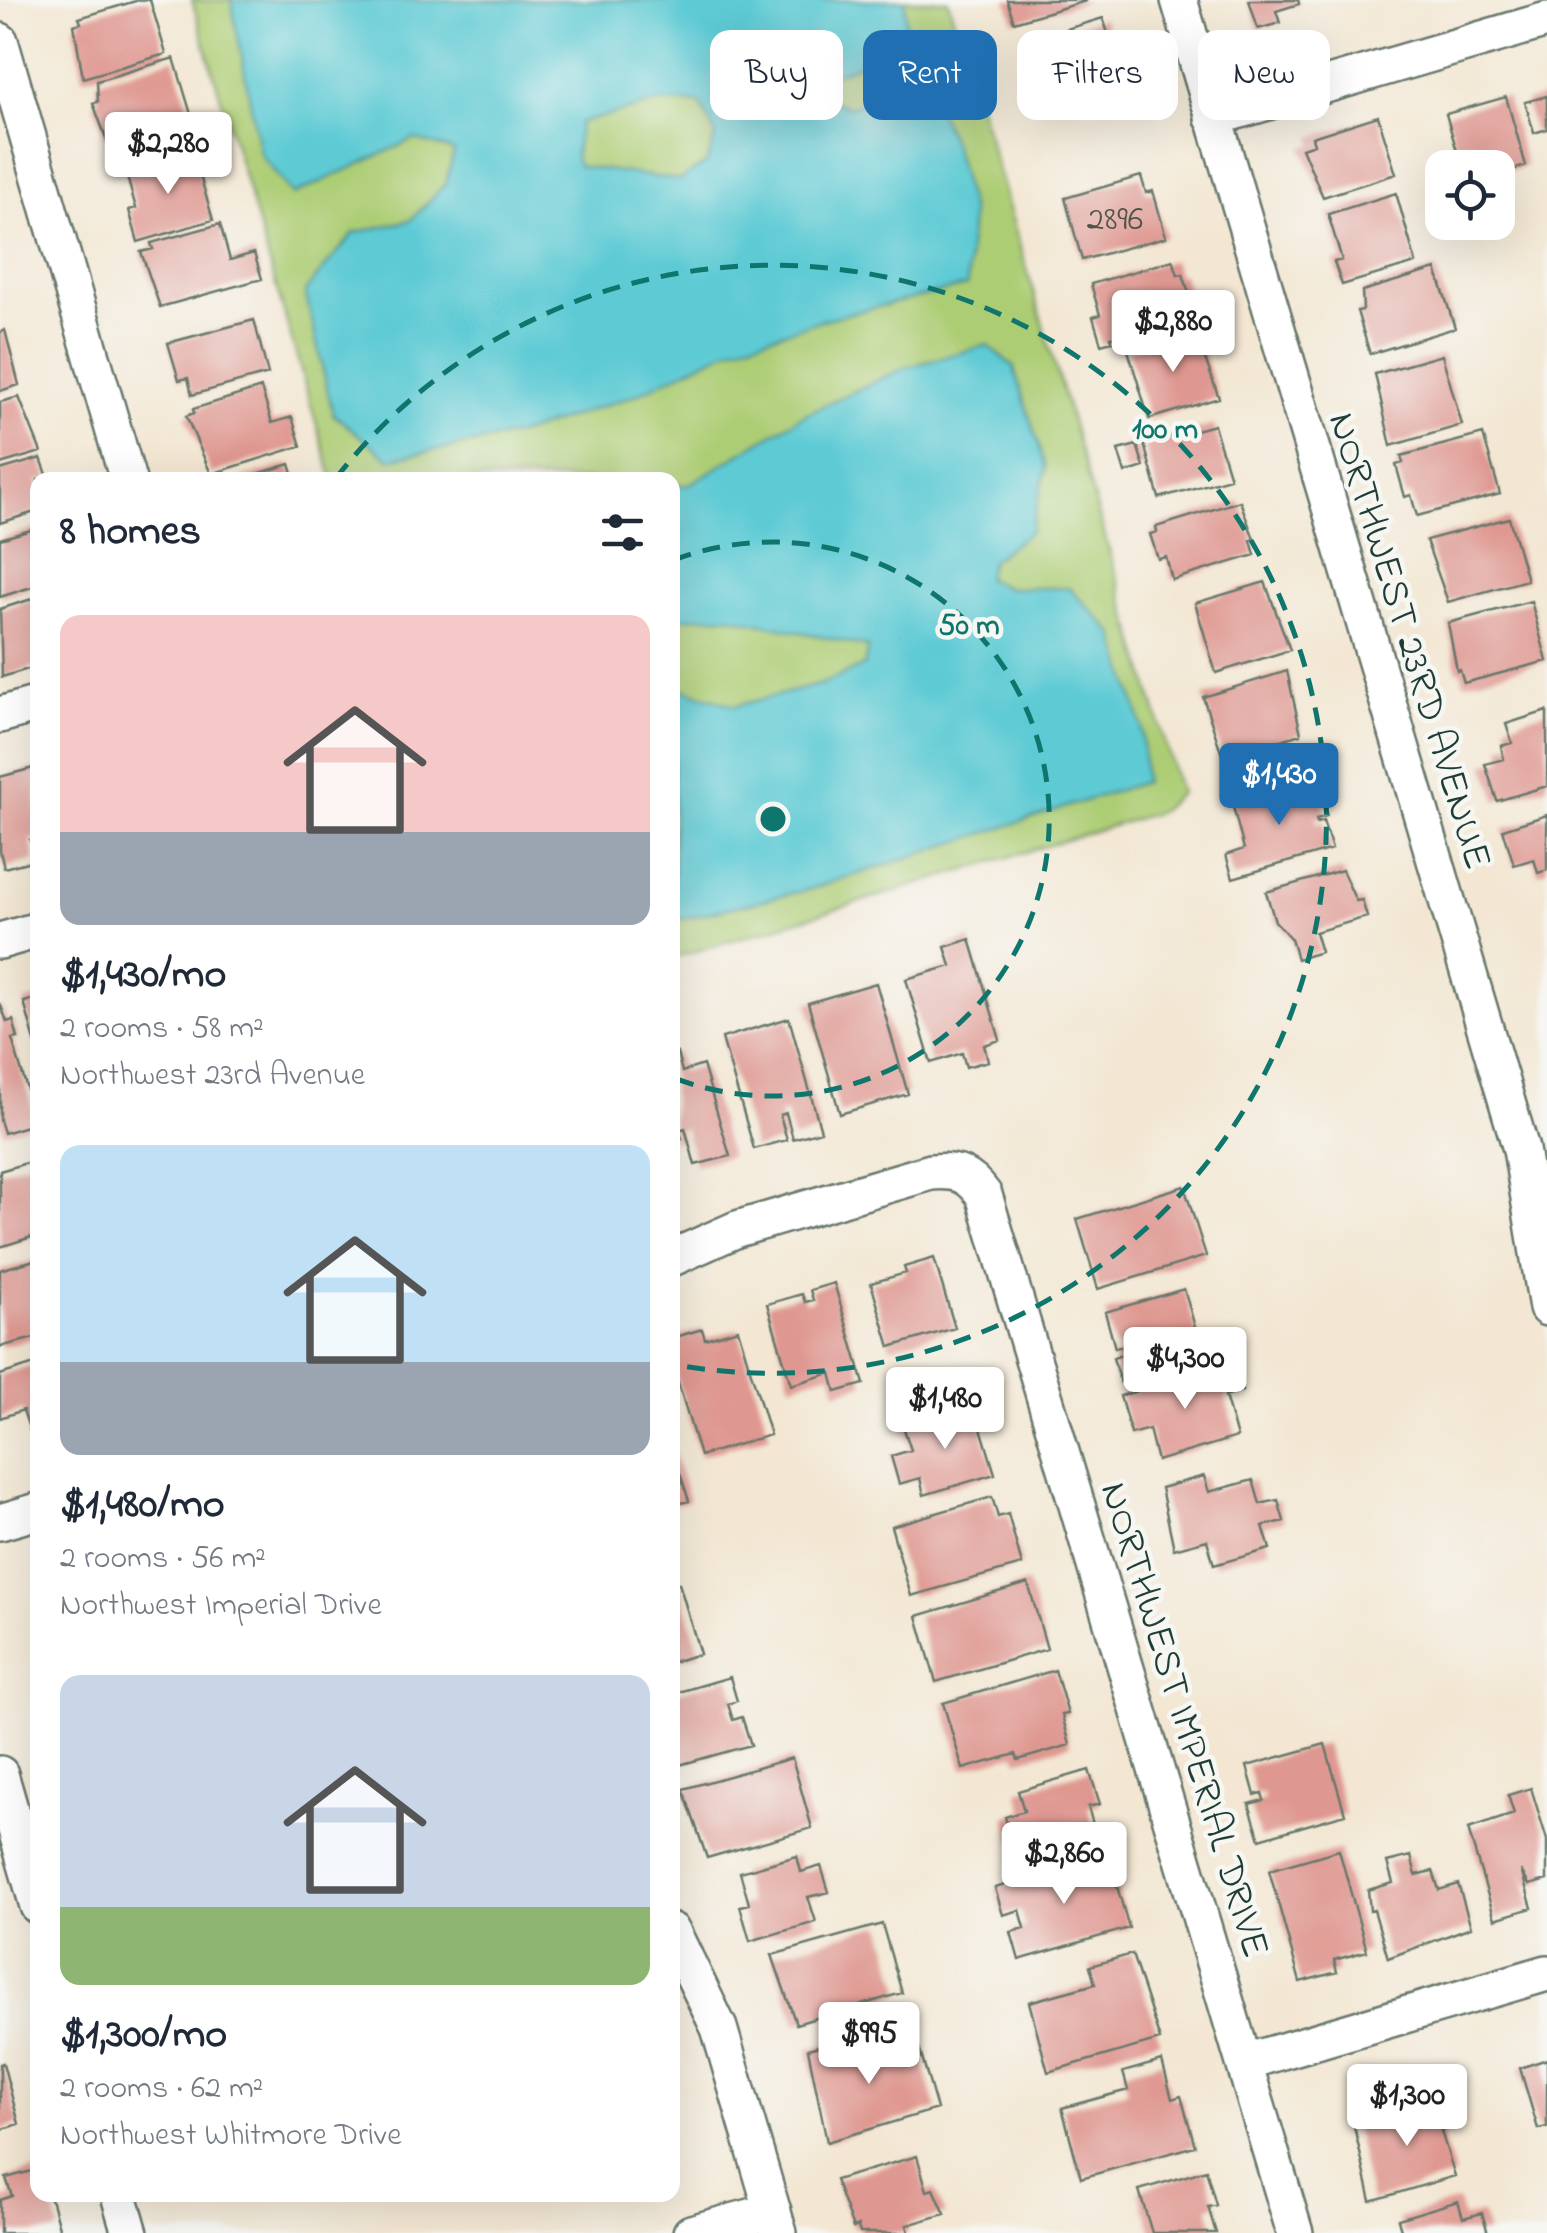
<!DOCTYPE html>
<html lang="en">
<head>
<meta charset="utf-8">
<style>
  :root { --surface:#fff; --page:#f6f6f7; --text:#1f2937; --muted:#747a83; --accent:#1f6fb2 }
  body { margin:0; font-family:"Indie Flower",sans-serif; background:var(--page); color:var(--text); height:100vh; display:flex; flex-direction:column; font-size:38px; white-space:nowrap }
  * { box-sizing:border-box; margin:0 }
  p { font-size:32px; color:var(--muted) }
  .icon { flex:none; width:55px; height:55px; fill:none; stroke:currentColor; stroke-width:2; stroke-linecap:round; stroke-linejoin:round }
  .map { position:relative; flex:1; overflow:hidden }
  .drawer { position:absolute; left:30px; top:472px; width:650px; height:1730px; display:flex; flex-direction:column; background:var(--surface); border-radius:20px; box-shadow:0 10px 40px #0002 }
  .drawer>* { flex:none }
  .hud { position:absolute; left:710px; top:30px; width:685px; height:90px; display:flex; gap:20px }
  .buttons { position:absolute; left:1425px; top:150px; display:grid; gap:20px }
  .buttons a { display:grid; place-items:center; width:90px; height:90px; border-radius:20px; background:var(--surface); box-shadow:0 10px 40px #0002; font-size:50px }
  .price { position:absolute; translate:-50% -85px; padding:0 22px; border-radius:10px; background:#fff; color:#222; font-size:32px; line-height:65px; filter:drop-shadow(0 2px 5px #0008) }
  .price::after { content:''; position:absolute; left:50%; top:60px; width:30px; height:22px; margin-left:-15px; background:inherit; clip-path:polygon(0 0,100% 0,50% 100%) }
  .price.on { background:var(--accent); color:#fff }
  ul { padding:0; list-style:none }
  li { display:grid; align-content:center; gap:20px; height:530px; padding:0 30px }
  li span { display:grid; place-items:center; height:310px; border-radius:20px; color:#555 }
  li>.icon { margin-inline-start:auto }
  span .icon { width:180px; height:180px; fill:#fffc; stroke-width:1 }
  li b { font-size:42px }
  h2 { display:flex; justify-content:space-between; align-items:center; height:120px; padding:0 30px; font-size:42px }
  .tag { padding:0 35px; border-radius:20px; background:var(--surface); box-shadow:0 10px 40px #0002; font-size:35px; line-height:90px }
  .tag.on { background:var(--accent); color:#fff }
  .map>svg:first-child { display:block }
</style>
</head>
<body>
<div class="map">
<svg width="1547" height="2233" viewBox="0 0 1547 2233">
  <rect width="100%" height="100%" fill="#f6f6f2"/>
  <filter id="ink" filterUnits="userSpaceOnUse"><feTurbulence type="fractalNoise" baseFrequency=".01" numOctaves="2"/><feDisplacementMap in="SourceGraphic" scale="20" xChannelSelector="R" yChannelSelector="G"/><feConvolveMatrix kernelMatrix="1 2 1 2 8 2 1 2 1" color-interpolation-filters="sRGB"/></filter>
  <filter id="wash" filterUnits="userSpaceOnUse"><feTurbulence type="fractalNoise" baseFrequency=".0048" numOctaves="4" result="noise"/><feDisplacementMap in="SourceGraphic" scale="40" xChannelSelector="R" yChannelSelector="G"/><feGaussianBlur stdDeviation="2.25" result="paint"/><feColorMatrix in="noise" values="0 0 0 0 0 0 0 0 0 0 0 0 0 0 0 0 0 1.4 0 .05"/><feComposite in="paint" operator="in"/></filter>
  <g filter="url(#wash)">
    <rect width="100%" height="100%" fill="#f3e7d3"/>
    <path fill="#adcd75" stroke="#668554" stroke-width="2.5" d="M192,0H948L1180,793L1159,812L673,958L672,480H333Z"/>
    <path fill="#5dcad4" stroke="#3e8484" stroke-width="2.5" fill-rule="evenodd" d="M231,0H905L907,45L833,75L828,100L850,107L896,88L928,89L953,143L971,212L967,286L826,319L732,348L635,395L521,434L389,459L333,414L305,291L354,233L411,220L446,183L454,151L414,139L293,195L260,154ZM659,102L700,103L716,135L707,163L679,180L578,166L575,155L580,123Z
      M987,345L1013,366L1046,467L1031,531L991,561L986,579L1009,588H1069L1114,633L1142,726L1144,782L811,889L673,921V686L735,706L822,684L864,666L868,647L727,616L673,618V486L688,485L805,414L904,368Z"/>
    <g id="blocks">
      <path fill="#df9891" d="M139,0H150L166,54L83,78L74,25L81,23L79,18Z
        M1007,0H1086V1L1014,22Z
        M1249,0H1298L1299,4L1276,11L1280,23L1258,29Z
        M1103,18L1116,58L1108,61L1112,75L1037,98L1020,43Z
        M174,58L193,121L109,146L93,103L98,102L97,81Z
        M1547,96V129L1534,133L1525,102Z
        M1506,97L1526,166L1498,174V168H1462L1446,114Z
        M1378,116L1396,174L1323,197L1302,148L1314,144L1312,137Z
        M193,151L213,220L138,242L129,210L136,208L125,170Z
        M1141,176L1146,193L1153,191L1166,237L1082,260L1065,198Z
        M1396,193L1416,263L1342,285L1334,262L1342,260L1328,214Z
        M220,224L230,260L254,253L262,279L160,307L141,252L153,249L151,243Z
        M1173,260L1178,275L1183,274L1192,303L1187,305L1190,314L1111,337L1112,341L1101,344L1093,317L1100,315L1091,284Z
        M1436,269L1455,328L1370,354L1357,311L1363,310L1362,291Z
        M254,320L268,374L192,395L188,378L179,380L168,343Z
        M5,330L19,385L0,391V332Z
        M1195,330L1219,398L1149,419L1128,350Z
        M1442,355L1462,425L1391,446L1375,374Z
        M261,388L272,423L292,417L301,446L211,474L186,416L194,413L193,409Z
        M19,397L41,452L0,464V402Z
        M1214,425L1230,478L1159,498L1144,444Z
        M1483,434L1500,494L1417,516L1411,495L1405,497L1396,465L1403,463L1401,456Z
        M1137,445L1144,467L1125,473L1118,450Z
        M41,458L49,480H38V511L0,523V470Z
        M290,464L295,480H240V479Z
        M1240,501L1254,539L1251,540L1255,555L1172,580L1166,557L1158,559L1150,534L1157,532L1156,527Z
        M1509,518L1527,580L1448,602L1426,540Z
        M38,528V585L0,597V539Z
        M1265,582L1290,650L1216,673L1195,603Z
        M38,597V666L2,677L0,609Z
        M1531,601L1547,661L1464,683L1460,670L1457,671L1448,623Z
        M1287,671L1301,734L1223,758L1203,697Z
        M1547,711V786L1497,801L1485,764L1504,759L1501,746L1512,743L1506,724Z
        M37,767L38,838L30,840L35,860L4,868L0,851V777Z
        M1316,778L1327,816L1316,819L1317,823L1323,821L1332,849L1233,878L1226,855L1244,849L1232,803Z
        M1547,815V870L1538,873L1534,859L1514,865L1503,829Z
        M1342,870L1356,901L1362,900L1367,917L1315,932L1321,952L1297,959L1291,939L1275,921L1266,892Z
        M970,939L1000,1040L984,1045L988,1061L966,1067L962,1053L931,1063L906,979L951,966L945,947Z
        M876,983L908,1094L840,1114L808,1003Z
        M38,998V1044L36,1045L24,1002Z
        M0,1003L7,1022L13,1020L18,1038L12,1039L37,1123L4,1133L0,1120Z
        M789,1018L821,1131L793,1139L786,1113L780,1115L787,1140L754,1149L722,1038Z
        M677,1053L682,1072L703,1065L730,1156L695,1165L685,1128L679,1130L682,1139L672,1142V1054Z
        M36,1160L38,1235L0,1247V1171Z
        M1184,1186L1206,1256L1098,1289L1077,1219Z
        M934,1258L955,1328L890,1347L871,1283L906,1273L904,1267Z
        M38,1259V1337L0,1347V1270Z
        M834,1283L864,1384L836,1392L831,1373L791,1385L767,1304L802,1294L805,1302L813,1300L810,1290Z
        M1184,1289L1204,1358L1120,1382L1113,1358L1124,1354L1122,1346L1115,1348L1105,1312Z
        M702,1329L705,1339L738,1329L770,1435L700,1456L672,1362V1338Z
        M38,1363V1436L32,1438L23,1410L0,1418V1375Z
        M1234,1363L1242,1391L1225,1396L1237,1437L1157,1461L1149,1429L1131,1434L1120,1396Z
        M974,1405L995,1474L924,1495L920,1478L899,1484L891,1456L911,1450L903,1426Z
        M672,1448L689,1501L672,1505Z
        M1204,1476L1209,1492L1253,1480L1260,1504L1278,1500L1284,1521L1263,1526L1270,1549L1214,1565L1207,1540L1174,1549L1161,1488Z
        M992,1497L998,1517L1008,1514L1022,1565L911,1596L891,1526Z
        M679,1583L700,1654L672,1662V1585Z
        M1028,1583L1047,1649L936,1682L917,1616Z
        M1055,1670L1068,1714L1062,1715L1070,1745L1018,1760L1016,1754L963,1769L943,1703Z
        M730,1677L737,1701L728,1704L733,1720L742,1717L751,1745L672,1767V1694Z
        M1325,1744L1345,1814L1260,1839L1249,1804L1264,1800L1262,1793L1255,1795L1247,1766Z
        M792,1758L812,1828L707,1858L683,1789Z
        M1089,1770L1100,1804L1088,1807L1098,1842L1041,1858L1035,1837L1013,1843L1005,1817L1024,1811L1018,1791Z
        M1531,1788L1547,1840V1880L1529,1885L1521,1870L1532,1908L1495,1919L1468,1829L1514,1814L1508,1795Z
        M1339,1850L1367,1951L1334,1960L1337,1972L1300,1982L1269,1870Z
        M1108,1855L1129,1928L1019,1960L1011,1932L1025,1928L1020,1910L1003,1915L995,1888Z
        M797,1856L801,1872L821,1866L829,1892L808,1897L816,1922L750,1941L740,1906L749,1904L740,1872Z
        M1411,1856L1416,1875L1433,1871L1439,1890L1458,1884L1471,1927L1388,1958L1374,1910L1370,1911L1368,1890L1393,1883L1387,1862Z
        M882,1924L902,1993L796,2024L772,1955Z
        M1132,1954L1160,2040L1048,2072L1029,2002L1095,1984L1090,1966Z
        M848,2038L852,2051L865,2047L868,2055L917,2041L937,2109L827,2142L808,2049Z
        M1547,2059V2127L1538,2129L1520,2068Z
        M1162,2061L1172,2099L1181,2096L1195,2146L1081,2178L1062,2108L1128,2090L1123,2072Z
        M3,2063L19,2124L0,2130V2064Z
        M1453,2097L1461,2125L1441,2131L1455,2176L1371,2201L1354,2126Z
        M917,2156L927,2191L934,2189L945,2214L907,2225L909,2233H860L858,2226L853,2228L835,2180Z
        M35,2170L38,2195H47L52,2202L59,2228L55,2233H0V2200L12,2196L6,2178Z
        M1206,2170L1216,2205L1208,2207L1216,2233H1152L1139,2190Z
        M1458,2201L1463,2218L1482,2213L1488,2233H1402L1398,2219Z"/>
    </g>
  </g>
  <g filter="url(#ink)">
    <use href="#blocks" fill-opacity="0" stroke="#69786c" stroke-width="2.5"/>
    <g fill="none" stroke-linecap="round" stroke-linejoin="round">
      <defs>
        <path id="minor" d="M1179,0L1521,1149L1547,1308
          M0,41L128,480
          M1213,118L1547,20
          M0,715L38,704
          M0,941L38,930
          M672,1258L737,1229L931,1172C957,1170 969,1174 984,1195L1295,2233
          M0,1522L38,1511
          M0,1774L38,1906
          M672,1931L719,2028L779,2233
          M1245,2062L1547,1973
          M119,2195L130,2233
          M691,2233L773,2211"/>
      </defs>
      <use href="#minor" stroke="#69786c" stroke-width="40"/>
      <use href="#minor" stroke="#fff" stroke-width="35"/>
    </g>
  </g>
  <g fill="none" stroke="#0f766e" stroke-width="5" stroke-dasharray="18 12">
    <path d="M674 560A277 277 0 1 1 674 1078"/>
    <path d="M336 478A554 554 0 1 1 677 1365"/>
  </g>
  <g text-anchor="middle" stroke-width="9" stroke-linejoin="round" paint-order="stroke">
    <g font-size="35" fill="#4f544b">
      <text x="1115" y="229">2896</text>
    </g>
    <g font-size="40" fill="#1f3d34" stroke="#f6f6f2">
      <text transform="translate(1412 640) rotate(73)" y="14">NORTHWEST 23RD AVENUE</text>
      <text transform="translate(1187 1719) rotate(73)" y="14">NORTHWEST IMPERIAL DRIVE</text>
    </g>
  </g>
  <circle cx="773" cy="819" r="15" fill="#0f766e" stroke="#f6f6f2" stroke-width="5"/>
  <g font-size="30" text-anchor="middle" font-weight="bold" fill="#0f766e" stroke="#f6f6f2" stroke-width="9" stroke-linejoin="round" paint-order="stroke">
    <text x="1165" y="438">100 m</text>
    <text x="969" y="634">50 m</text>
  </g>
</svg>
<div class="buttons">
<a><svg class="icon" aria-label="locate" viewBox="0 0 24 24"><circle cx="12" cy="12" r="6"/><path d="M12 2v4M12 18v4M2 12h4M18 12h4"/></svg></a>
</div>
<b class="price" style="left:168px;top:197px">$2,280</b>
<b class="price" style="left:1173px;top:375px">$2,880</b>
<b class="price on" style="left:1279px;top:828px">$1,430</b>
<b class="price" style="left:1185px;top:1412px">$4,300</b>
<b class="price" style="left:945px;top:1452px">$1,480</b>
<b class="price" style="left:1064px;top:1907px">$2,860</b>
<b class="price" style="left:869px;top:2087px">$995</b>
<b class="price" style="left:1407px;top:2149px">$1,300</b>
<div class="hud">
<a class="tag">Buy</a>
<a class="tag on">Rent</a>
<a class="tag">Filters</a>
<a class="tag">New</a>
</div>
<section class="drawer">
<h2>8 homes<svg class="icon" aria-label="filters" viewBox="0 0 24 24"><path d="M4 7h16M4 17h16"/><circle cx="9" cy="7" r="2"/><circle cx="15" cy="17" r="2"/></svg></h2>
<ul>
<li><span style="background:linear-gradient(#f6c9c9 70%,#9aa5b1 0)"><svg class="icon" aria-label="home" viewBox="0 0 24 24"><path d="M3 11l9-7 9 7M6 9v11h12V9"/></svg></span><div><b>$1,430/mo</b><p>2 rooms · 58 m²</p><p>Northwest 23rd Avenue</p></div></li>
<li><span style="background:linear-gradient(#bfe0f5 70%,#9aa5b1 0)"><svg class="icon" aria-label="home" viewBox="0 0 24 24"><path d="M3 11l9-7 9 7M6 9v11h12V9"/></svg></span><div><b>$1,480/mo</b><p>2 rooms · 56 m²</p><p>Northwest Imperial Drive</p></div></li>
<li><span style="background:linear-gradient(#c9d6e8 75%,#8fb573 0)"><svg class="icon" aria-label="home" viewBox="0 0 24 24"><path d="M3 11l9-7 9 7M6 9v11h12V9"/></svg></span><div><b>$1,300/mo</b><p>2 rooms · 62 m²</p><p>Northwest Whitmore Drive</p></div></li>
</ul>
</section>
</div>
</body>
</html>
